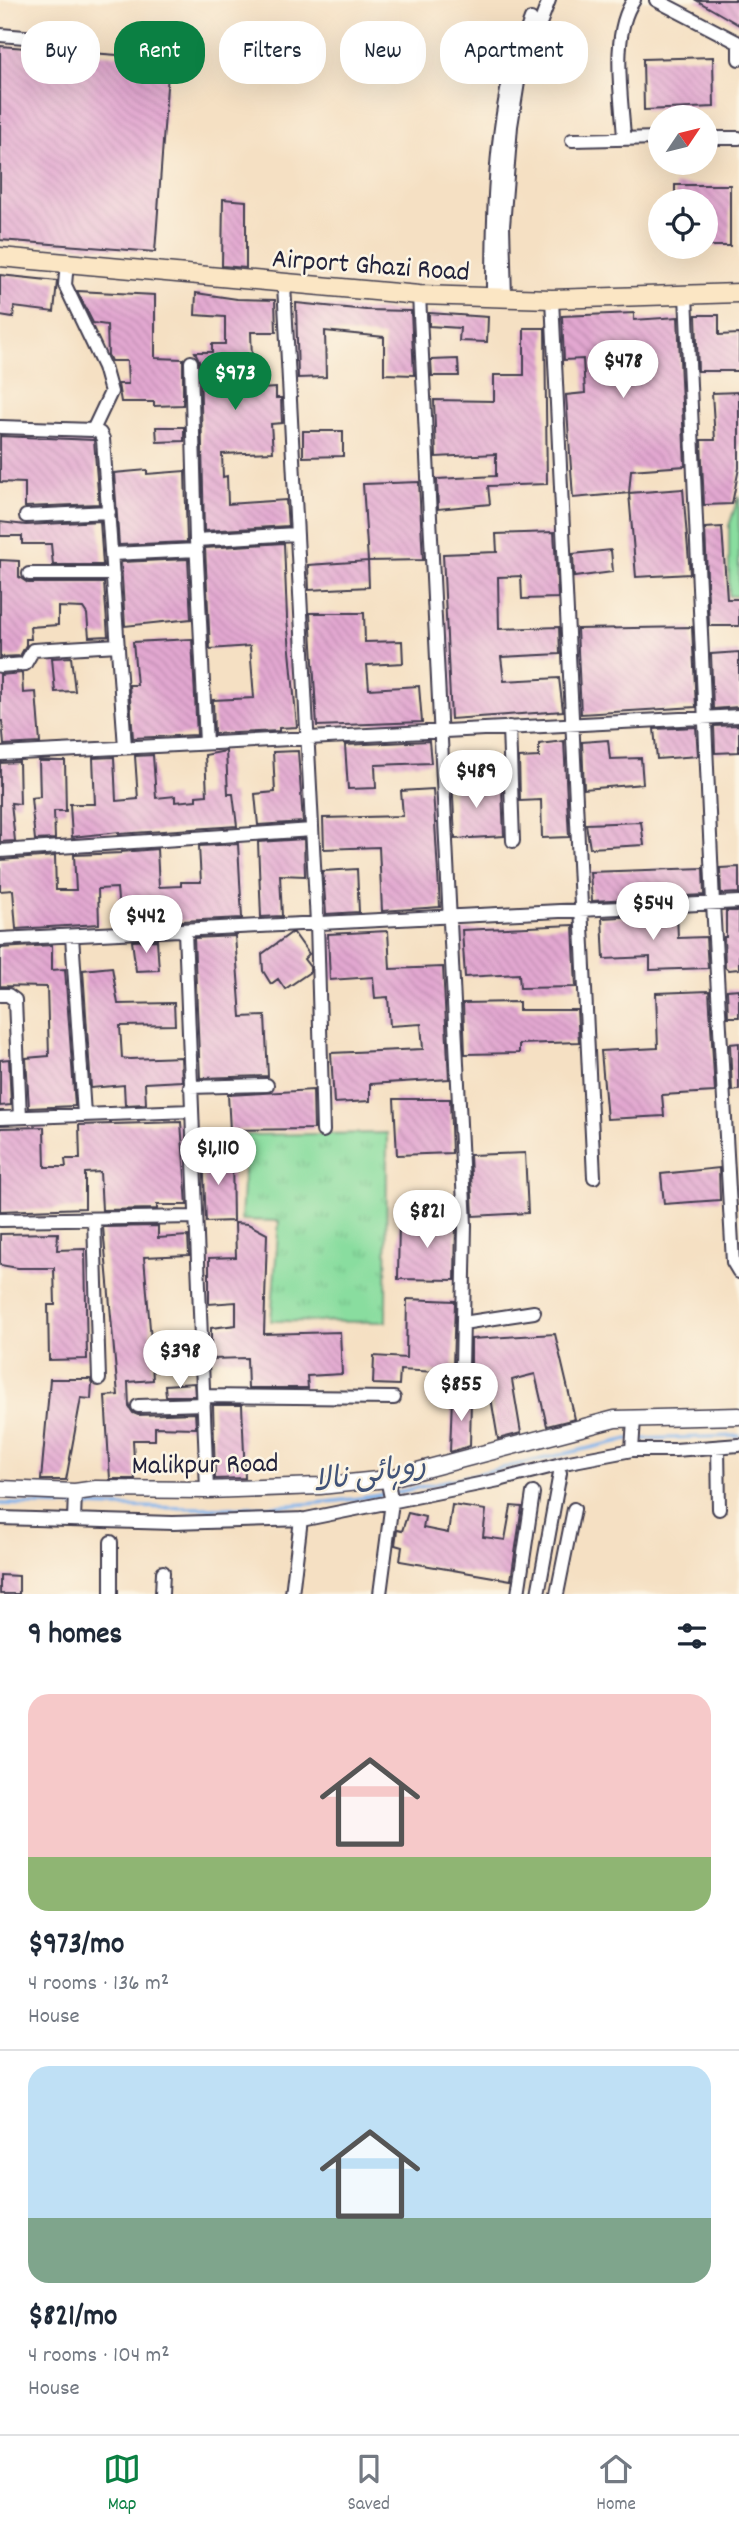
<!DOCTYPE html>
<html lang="en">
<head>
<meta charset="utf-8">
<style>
  :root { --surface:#fff; --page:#f6f6f7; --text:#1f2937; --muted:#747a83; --line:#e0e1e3; --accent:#0b8043 }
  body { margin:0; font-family:Dekko,"Playpen Sans Arabic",sans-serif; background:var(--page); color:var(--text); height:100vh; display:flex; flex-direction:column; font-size:26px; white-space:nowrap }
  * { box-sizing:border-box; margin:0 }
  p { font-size:23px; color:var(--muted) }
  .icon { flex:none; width:38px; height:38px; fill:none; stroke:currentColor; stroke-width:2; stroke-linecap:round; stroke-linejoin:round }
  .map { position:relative; height:1594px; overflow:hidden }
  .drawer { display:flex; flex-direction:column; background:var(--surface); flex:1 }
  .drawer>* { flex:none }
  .guide { position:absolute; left:21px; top:21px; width:698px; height:63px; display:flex; gap:14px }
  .needle { width:46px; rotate:55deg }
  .fabs { position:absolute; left:648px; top:105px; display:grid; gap:14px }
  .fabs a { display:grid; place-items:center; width:70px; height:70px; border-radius:50%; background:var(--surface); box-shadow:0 7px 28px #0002; font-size:35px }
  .price { position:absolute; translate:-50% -60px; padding:0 16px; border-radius:24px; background:#fff; color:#222; font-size:23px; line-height:46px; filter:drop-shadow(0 2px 4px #0008) }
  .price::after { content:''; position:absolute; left:50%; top:42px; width:21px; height:16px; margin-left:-10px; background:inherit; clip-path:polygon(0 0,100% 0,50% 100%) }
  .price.selected { background:var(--accent); color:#fff }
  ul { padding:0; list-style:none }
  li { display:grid; align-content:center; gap:14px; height:371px; padding:0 28px }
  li+li { border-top:2px solid var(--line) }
  li span { display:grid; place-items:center; height:217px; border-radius:21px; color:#555 }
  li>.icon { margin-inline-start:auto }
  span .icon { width:126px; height:126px; fill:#fffc; stroke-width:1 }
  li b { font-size:30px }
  h2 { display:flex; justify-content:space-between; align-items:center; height:84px; padding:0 28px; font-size:30px }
  .pill { padding:0 24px; border-radius:28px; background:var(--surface); box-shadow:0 7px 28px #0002; font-size:24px; line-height:63px }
  .pill.selected { background:var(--accent); color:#fff }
  .menu { display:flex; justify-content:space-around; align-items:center; height:98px; border-top:2px solid var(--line); background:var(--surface); font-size:19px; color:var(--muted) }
  .menu a { display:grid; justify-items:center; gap:4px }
  .menu .selected { color:var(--accent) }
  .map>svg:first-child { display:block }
</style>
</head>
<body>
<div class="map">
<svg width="739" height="1594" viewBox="0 0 739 1594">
  <defs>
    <pattern id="park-tufts" width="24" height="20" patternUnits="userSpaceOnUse" patternTransform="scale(1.75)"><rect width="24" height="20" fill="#89dd9f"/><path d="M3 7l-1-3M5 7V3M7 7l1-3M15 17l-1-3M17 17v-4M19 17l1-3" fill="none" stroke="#76bd8a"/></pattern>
    <pattern id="building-back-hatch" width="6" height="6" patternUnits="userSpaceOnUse" patternTransform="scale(1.75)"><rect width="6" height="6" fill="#e2a7d0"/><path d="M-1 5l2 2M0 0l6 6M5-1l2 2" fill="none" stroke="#c28fb4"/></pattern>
  </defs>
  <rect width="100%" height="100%" fill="#fcf5e5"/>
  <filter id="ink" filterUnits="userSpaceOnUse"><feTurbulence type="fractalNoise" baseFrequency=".0143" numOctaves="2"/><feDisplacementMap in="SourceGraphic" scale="14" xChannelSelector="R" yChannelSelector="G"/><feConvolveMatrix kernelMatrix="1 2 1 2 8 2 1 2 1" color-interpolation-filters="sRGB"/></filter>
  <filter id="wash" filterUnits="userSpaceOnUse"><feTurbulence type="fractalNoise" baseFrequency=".00686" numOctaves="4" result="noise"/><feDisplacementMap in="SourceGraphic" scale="28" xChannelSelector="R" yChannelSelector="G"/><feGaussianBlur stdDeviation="1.57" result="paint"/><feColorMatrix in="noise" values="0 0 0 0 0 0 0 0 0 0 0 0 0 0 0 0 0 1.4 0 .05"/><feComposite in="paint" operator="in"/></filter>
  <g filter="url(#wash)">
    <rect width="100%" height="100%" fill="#f5e0c3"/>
    <path fill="url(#park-tufts)" stroke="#56806d" stroke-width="2" d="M739,495V596H729V526Z
      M387,1133L386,1322L271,1321L279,1221L241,1220L246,1135Z"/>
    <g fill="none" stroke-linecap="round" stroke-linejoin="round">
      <path stroke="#7eb2ec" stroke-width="3.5" d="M636,1439L739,1436
        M394,1493L629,1439
        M0,1504C128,1506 259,1516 386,1494"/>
    </g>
    <g id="blocks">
      <path fill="url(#building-back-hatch)" d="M696,0H739V25L727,18Z
        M0,46L169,59L155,252L0,240Z
        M713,57L714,107L644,110L643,59Z
        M675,185H730V246H705V201H675Z
        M223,199L246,201V268L222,266Z
        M0,275L57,281L54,312L14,307L13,318L0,316Z
        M77,291L155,295V358L183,359V405L154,406V402H121L118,384H128L127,361H111L108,355L107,325L93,323Z
        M196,293L237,299L275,300L276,332H251L252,359H240L241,390L276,388V398H281L282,423L271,424L273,452L222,454L223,477L227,476L228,504L286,500L288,526L204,531L200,362L195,352H212V344H225V317L195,315Z
        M296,303L366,310L411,311L414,375L384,374V337L325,331L326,377L298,378Z
        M429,313L488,317L487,342L459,341L460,328L429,326Z
        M634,313V320L678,317L685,466L631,470L629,493L573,498L566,395L585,393L583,359L564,360L562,316Z
        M696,315H719V335L739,334V371H698Z
        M524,328H545L547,484L488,486L490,504L438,509L437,479L496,476V454L436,457L434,400L494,401V375H524Z
        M458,359L459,376H432L431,360Z
        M739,392V468L732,504L704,505L701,440H715L712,393Z
        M156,427H184V441L157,442Z
        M303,431H343V456L303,457Z
        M0,436L94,440L99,504L25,507V483L0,482Z
        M147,470V474L185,471L187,542L119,545L114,473Z
        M419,482L423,560L368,561L363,484Z
        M683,489L690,574L636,577L629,493Z
        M100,521L103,565H53L51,544H22V536H0V522L26,525Z
        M722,527L727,599H739V626H709L705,528Z
        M554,532L558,598L522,599L521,576L498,577L499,629L559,627L560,654L501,657L504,681L559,678L563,711L451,719L443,554L497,552L496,534Z
        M284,543L287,618L297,727L279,728V731L214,734L213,700L254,698L250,646L210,649L205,548Z
        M611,550L613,572L574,577L573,554Z
        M188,559L191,619L125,626L121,562Z
        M0,560L19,561V577L28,583H104L108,636L89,637L87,614L83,608L58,607V625L30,627L31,639H26V645L20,656L0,657Z
        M368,561L369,587L309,590L308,565Z
        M310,613H364L365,642L402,641L403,663L367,665L369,689L419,686L422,722L317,726Z
        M692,627L696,707L581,714L577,629Z
        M192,639L197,735L133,738L129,685H137L133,642Z
        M739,652V707L713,709L711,654Z
        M71,657L75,691L55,692L52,658Z
        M22,673L23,693L36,692L40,743L4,745L2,721H0V675Z
        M739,725V752L715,753L714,726Z
        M696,727L698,756L657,759L654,729Z
        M608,740L610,759L641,758L643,784L584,789L582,742Z
        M429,741L431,763L375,765L376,788L348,789L345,745Z
        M564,741L569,837L542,838L541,800L520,801L519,758L539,757V744Z
        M226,751L228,794H233L237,826L119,834V832L72,837L70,804H95L93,758L114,757L116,801L138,799L135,756L153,755L156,798L175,796V802L196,800V796L207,795L205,755Z
        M298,751L303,822L258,825L255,794L275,792L273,752Z
        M39,761H65L66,811H54L55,839L35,840L31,798L40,797Z
        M19,762L20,804L11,803L15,841L0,842V763Z
        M477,775V791L502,790L504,836L455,839L452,776Z
        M433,789L440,907L382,911L379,847L324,849L323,818L403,816L401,791Z
        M641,822L644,845L590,848L586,824Z
        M304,839L305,876L280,875L282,916L261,917L258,842Z
        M238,844L242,918L120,924L117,888L98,889L99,924L16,929L13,890L0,891V860L55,856L56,890H76L74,855L121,853V852L157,849L159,887L181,886V882H201L199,846Z
        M739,867V893L721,894L720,868Z
        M703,868L704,895L592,901L590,872Z
        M357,869L359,912L326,914L323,871Z
        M726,911H739V969L728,970L725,967L724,937H726Z
        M677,914L678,938L706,937L708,968L650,970V957L604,959L602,918Z
        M573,925L576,987L520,988L519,974L465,977L462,930Z
        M388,931L390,969L443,967L449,1079L370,1084V1101L334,1103L331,1053L423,1049L421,1024L390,1026L388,997L375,998L373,977L330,980L328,934Z
        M291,933H294L309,954L304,959L310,967V972L285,989L278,979L271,984L263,971L262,954Z
        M235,936L241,1017L265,1016L268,1076L200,1078L194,938Z
        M157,940L159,970L136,971L132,941Z
        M52,945V970L65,969L75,1106L29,1108L26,1058L49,1056L47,987L0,986V948Z
        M112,967L118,1004L174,1003L175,1025L120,1026L122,1058L130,1059L181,1057L182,1081L145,1083L146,1104L125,1105L124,1085L91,1088L83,970Z
        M739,989V1017H728L727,990Z
        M709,991L715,1092L662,1095L664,1116L607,1119L601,1051L658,1048L656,993Z
        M519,1002V1010H577L579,1042L519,1044V1053L465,1054L463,1003Z
        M739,1043V1090L732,1091L730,1044Z
        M9,1059L11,1105L0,1106V1060Z
        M313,1090L314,1129L230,1130L228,1095Z
        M394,1099H450L452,1153L397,1155Z
        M181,1122L187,1205H157V1209L102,1210L100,1172L85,1173V1208L0,1211V1128L44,1127L45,1167H66L65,1159H80L79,1125Z
        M232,1153L233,1221L206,1222L203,1154Z
        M525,1153L528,1213L473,1216L470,1155Z
        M719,1168L720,1200L664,1204L661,1174Z
        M399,1220L456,1221L455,1280L398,1279Z
        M235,1223L248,1224L267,1234L264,1334L340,1332L342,1374L307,1376L308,1388H248L247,1358L211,1359V1328L236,1325V1302L209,1304V1258L236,1257Z
        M158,1226V1238L188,1236L189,1255L144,1257L151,1340H192L193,1360L152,1362L153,1380L128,1382L129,1407L133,1413L138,1415L195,1413L196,1428L155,1427V1440H133L135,1479H110L105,1396L118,1395L103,1227Z
        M58,1233L57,1250L85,1249L87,1359L49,1360L48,1305H55L54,1268H18L0,1265V1234Z
        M407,1299L455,1301L453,1367L456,1373L400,1370L399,1385L373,1384L374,1356L406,1358Z
        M555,1334L575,1419L547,1426L535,1374L523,1377L512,1380L521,1433L498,1439L489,1386L466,1392L467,1374L471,1367V1339Z
        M50,1379H90L92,1383L91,1399L81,1398L66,1480H41Z
        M194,1383L195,1396H166L165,1385Z
        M452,1397L471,1398L470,1446L450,1452Z
        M213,1405H242L245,1478L215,1479Z
        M452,1505L486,1510L483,1537L505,1540L511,1506L522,1507L511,1580L400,1561L402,1547L395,1545L397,1530L402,1531L408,1513L425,1517L423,1528L448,1533Z
        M0,1575L19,1576V1594H0Z"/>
    </g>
  </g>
  <g filter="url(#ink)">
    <use href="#blocks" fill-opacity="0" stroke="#423e4f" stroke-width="2"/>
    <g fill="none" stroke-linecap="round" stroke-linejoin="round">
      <defs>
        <path id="minor" d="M656,0L739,43
          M0,35L62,40
          M739,43V59
          M624,138C622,99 610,33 634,0
          M705,138H739
          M572,140L660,138
          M67,262L65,285L104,367L111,392L93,430
          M284,284L317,923L323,1131
          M419,295L465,1225L462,1367
          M686,295L713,903L733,1262L739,1272
          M493,297C493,225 494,151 509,81C514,60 524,39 531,19
          M505,298L503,226L511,126L518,82L549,0
          M552,299L594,1177
          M191,362L196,540L206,743
          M0,427L93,430L100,433L103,439L125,747
          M26,516L109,512
          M196,540L296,534
          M112,554L197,550
          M29,574H113
          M0,666L25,664L33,650L118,645
          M509,727L513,841
          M0,754L739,716
          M0,851L312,830
          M185,931L207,1490
          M72,936L84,1114
          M0,939L739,902
          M0,995H8L15,1000L20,1117
          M190,1087L267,1085
          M0,1118L191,1111
          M0,1220L196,1217
          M94,1220L99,1379
          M463,1323L534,1312
          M204,1396L394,1398
          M138,1406L204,1404
          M718,1447L719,1509
          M632,1450L634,1419
          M0,1518L173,1523L306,1519L499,1480L569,1462L632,1450H675L739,1445
          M74,1520L75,1492
          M111,1542V1594
          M162,1594L163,1572
          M292,1594L301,1519
          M380,1594L392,1502L387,1479
          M518,1594L533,1493
          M538,1594L560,1473
          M557,1594L574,1509"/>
        <path id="tertiary" d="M0,1489L75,1492L96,1489L207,1490L320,1486L387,1479L615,1419L739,1416"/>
        <path id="secondary" d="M0,257L419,295L552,299L739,293"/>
      </defs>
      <use href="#minor" stroke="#423e4f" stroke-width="16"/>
      <use href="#tertiary" stroke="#423e4f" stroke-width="19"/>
      <use href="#secondary" stroke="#423e4f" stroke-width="21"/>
      <use href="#minor" stroke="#fff" stroke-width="12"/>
      <use href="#tertiary" stroke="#fff" stroke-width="16"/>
      <use href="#secondary" stroke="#fbe6c4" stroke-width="18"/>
    </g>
  </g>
  <g text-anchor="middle" stroke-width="5" stroke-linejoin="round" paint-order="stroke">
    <g font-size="28" fill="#22223b" stroke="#fcf5e5">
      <text transform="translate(371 263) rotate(4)" y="10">Airport Ghazi Road</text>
      <text transform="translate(205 1462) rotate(-1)" y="10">Malikpur Road</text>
    </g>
    <g font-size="30" font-style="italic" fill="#425479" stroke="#fcf5e5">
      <text transform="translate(369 1472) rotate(-9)" y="10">روہائی نالا</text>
    </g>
  </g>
</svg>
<div class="fabs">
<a><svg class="needle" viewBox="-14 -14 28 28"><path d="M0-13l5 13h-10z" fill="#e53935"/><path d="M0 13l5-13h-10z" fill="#747a83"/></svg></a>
<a><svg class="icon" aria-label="locate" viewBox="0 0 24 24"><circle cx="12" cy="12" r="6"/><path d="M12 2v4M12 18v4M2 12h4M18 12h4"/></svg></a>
</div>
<b class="price" style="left:623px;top:400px">$478</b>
<b class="price selected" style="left:235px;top:412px">$973</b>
<b class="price" style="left:476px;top:810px">$489</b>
<b class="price" style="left:653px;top:942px">$544</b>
<b class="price" style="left:146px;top:955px">$442</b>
<b class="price" style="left:218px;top:1187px">$1,110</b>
<b class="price" style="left:427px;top:1250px">$821</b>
<b class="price" style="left:180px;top:1390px">$398</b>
<b class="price" style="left:461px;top:1423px">$855</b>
<div class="guide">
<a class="pill">Buy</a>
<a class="pill selected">Rent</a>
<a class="pill">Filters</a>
<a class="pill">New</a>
<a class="pill">Apartment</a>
</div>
</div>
<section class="drawer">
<h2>9 homes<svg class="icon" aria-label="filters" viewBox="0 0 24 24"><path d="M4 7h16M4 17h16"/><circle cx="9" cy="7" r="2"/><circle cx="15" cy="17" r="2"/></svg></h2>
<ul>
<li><span style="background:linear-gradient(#f6c9c9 75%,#8fb573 0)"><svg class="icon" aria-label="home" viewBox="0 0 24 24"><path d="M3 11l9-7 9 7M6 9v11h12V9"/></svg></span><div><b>$973/mo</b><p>4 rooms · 136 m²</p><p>House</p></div></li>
<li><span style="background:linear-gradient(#bfe0f5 70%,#7fa58c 0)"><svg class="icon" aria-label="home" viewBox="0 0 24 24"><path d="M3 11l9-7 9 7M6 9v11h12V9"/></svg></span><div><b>$821/mo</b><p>4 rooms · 104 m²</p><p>House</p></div></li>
</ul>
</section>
<nav class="menu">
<a class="selected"><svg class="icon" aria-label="map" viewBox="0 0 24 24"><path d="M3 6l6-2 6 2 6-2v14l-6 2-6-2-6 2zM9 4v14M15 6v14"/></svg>Map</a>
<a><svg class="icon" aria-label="saved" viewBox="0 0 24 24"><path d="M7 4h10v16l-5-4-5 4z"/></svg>Saved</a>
<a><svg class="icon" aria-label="home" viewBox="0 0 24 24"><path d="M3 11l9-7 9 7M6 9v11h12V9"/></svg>Home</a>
</nav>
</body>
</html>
